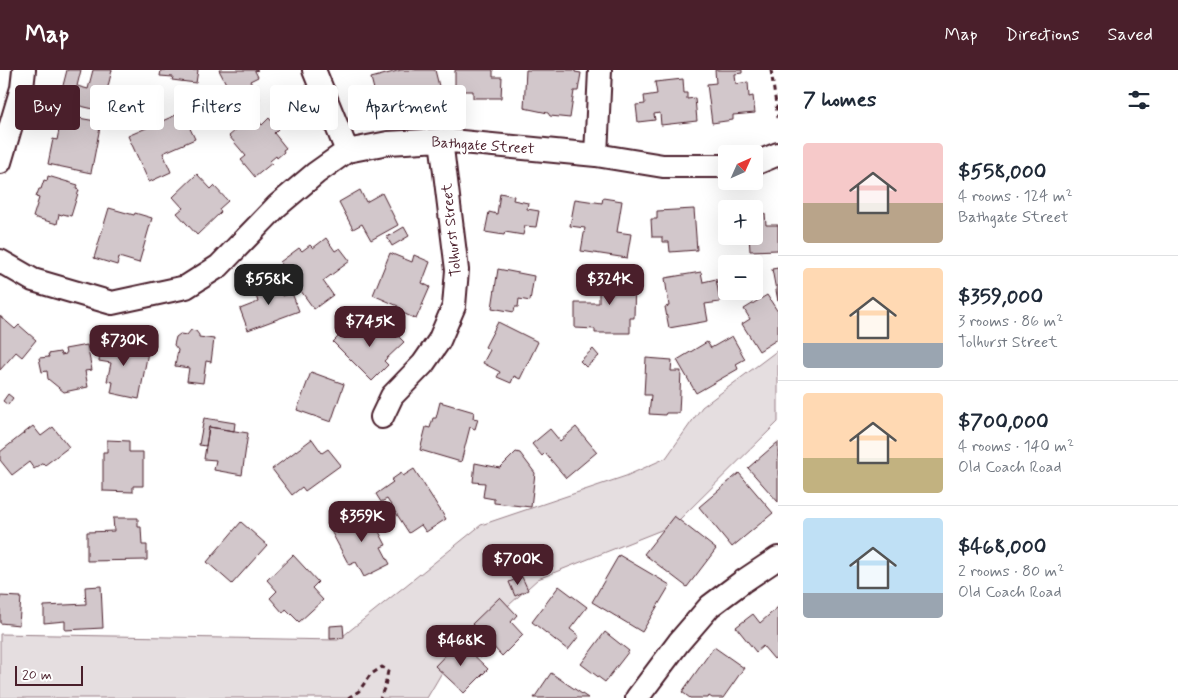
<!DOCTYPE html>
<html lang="en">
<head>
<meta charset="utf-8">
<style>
  :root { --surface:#fff; --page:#f6f6f7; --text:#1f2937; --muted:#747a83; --line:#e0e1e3; --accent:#4a1f2b }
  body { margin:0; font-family:Mynerve,sans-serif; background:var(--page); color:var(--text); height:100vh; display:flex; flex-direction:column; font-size:19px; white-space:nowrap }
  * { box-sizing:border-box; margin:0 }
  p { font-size:16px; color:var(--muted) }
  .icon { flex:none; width:28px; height:28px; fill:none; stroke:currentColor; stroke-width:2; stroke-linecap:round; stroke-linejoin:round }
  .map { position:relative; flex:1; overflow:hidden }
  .side { display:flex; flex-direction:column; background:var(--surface); width:400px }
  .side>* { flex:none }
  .banner { position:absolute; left:15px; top:15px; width:475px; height:45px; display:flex; gap:10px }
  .needle { width:32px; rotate:45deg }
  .controls { position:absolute; left:718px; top:75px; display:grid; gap:10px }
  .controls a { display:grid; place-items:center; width:45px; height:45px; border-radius:5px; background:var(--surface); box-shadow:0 5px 20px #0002; font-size:25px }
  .scale { position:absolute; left:15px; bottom:12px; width:68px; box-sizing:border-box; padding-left:5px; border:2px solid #4a1f2b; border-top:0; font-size:14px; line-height:18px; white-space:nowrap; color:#4a1f2b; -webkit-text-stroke:4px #fff; paint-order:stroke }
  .price { position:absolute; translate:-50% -42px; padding:0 11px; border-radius:10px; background:var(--accent); color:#fff; font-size:16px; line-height:32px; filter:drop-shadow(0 1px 2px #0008) }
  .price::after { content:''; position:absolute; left:50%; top:30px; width:15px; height:11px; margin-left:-8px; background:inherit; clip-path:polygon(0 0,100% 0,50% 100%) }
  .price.active { background:#222; color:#fff }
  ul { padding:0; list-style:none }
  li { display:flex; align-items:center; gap:15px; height:125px; padding:0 25px }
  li+li { border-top:1px solid var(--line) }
  li span { display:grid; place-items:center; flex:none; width:140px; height:100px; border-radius:5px; color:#555 }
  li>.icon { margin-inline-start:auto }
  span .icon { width:60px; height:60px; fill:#fffc; stroke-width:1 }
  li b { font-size:21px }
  h2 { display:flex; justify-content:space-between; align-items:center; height:60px; padding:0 25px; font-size:21px }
  .pill { padding:0 18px; border-radius:5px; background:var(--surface); box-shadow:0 5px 20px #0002; font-size:18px; line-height:45px }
  .pill.active { background:var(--accent); color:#fff }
  header { display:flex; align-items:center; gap:30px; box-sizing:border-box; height:70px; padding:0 25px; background:var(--accent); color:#fff }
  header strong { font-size:24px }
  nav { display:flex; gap:28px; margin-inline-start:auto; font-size:18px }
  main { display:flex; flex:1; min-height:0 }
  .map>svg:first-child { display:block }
</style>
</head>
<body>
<header>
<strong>Map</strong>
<nav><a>Map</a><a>Directions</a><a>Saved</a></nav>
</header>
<main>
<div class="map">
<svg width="778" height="628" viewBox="0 0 778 628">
  <rect width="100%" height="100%" fill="#fff"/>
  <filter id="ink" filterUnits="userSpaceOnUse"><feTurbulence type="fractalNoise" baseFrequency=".02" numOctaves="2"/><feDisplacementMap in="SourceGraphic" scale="10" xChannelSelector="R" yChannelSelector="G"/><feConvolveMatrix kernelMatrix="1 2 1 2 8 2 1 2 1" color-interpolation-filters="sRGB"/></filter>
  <g filter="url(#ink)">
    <path fill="#e5dee0" stroke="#987e86" d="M778,280V352L674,455L538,509L451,587L427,628H0V564L338,570L481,455L626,406L666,388L702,337Z"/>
    <path fill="#d2c7cb" stroke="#4a1f2b" d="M67,0H81L77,16L88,19L93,0H112L102,41L59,31Z
      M161,0H198L196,13L172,10L173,7L160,6Z
      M219,0H258L255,1L258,7L250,11L260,29L239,39Z
      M401,0H435L442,28L426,33L424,25L410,29L412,33L398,37L397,33L385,36L382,26L376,27L371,8Z
      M455,0H493V7H502L501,28H473V21H455Z
      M526,0H575V2L581,3L578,21H574L570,48L550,46L548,43L524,38Z
      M715,0H742V3L735,4L736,14L748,12L749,27L753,26L755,43L733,45V50L712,53L707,14L716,13Z
      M683,9L684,23H687V29L695,28L697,51L661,55L660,43L654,44L655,50L638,52L636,35L645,34L644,26L657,24L655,12Z
      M142,31L150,32L148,39L141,37Z
      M62,45L101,52L91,103L48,94L53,69L57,70Z
      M176,45L179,53L186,50L195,69L163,83L171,102L149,112L128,66Z
      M254,45L262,55L269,48L278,59L274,63L286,78L283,80L284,82L277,88L276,86L270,91L272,93L255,107L241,90L246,86L229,66Z
      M197,104L211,119L214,116L228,131L219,139L221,142L197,165L177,143L183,138L173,127Z
      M48,106L78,115L76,119L79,120L71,146L63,144L62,145L59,144L57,154L33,147L39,128L36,127L39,119H41L44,110L47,111Z
      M360,120L366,132L382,123L398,155L371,170L362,154L353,159L339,132Z
      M500,123L514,126L513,130L528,133L527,139L539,141L536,157L525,156L523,165L505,162L504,165L485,162L489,142L497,144Z
      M603,128L622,131L617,162L631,164L627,188L581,181L585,158L570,156L575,129L602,133Z
      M109,138L134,145L135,143L152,148L139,193L119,187L117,195L94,188Z
      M694,139L697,180L670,182L669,172H662V167H652L651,149H657V141Z
      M754,143H765L766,155H778V180L750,181L749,166H754Z
      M404,157L409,166L392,176L387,167Z
      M326,168L335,181L340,178L350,191L323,211L333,225L314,239L280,192L299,178L302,181L310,175L313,178Z
      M390,183L412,192L414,185L430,192L422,213L430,217L416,249L396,240L398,236L373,225Z
      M778,198V231L772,199Z
      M498,199L534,206L530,231L519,229L518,237H515L514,242L492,238Z
      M701,202L703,212L716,209L720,232L705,234L708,251L669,258L665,237L669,236L665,208Z
      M604,203L635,204L634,248H630V263H595V259L575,258V233H599V216H604Z
      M277,211L283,226L292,223L299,241L248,260L240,239L258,232L254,219Z
      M767,225L778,242V269L759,281L742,254L750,249L744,239Z
      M0,246L15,259L19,255L36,270L22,287L16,282L0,300Z
      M383,251L404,272L384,291L388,295L372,311L333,272L345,260L352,268L363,257L369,264Z
      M498,252L538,272L520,309L514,306L511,313L497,307L500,302L483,293L490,280L485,277Z
      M191,260L196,261L199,265V267L214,269L211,292L206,291L203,313L187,311L189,298L175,296L178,280L174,275L176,267L180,264L187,265Z
      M732,266L745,289L736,294L738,299L696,323L677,290L707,272L711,278Z
      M120,268L131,270L129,279L148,282L139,329L111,323L113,312L107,311L111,293L99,291L103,269L119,272Z
      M87,275L92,300L85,301L88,317L64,322L48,309L47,301L42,302L39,288L49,287L48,284L60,282L61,285L66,284L65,279Z
      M593,279L599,286L586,297L580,291Z
      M646,288L672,290L671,301H681L679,343H666L665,345L649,344L651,325H644Z
      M311,302L344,314L331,352L297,340Z
      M8,324L13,328L8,335L3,331Z
      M440,332L474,342L473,348L478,349L475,359L470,357L461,392L420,380L426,357L430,358L433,348H436Z
      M204,348L235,353L234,361L209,357L206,376L199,375Z
      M33,356L41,366L53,357L69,377L45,395L43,393L34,399L29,392L12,405L0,390V382Z
      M209,357L248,363L242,405L214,400L216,390L204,389Z
      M576,357L597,382L566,408L545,383L542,386L532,374L550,359L560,371Z
      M312,369L322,383L328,379L341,395L305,421L302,417L292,425L272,399Z
      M107,370L129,371V382H143V416H133V422L103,421V382H107Z
      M778,372V432L748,398Z
      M516,382L520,383L535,403L531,437L494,433V429L483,427L485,413L473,412L475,393L500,398Z
      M414,399L446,449L426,462L421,455L409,463L387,429L381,432L376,424L393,412L391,410L401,403L403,406Z
      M739,403L773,443L732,477L699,437Z
      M366,437L386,475L381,477L390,494L364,507L356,492L349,495L331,461L346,453L348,458L353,455L348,446Z
      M674,446L716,479L687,517L644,484Z
      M113,448H138V457H141L142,475H147V490L87,491V462L114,461Z
      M241,452L267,475L232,514L207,492Z
      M293,485L318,512L312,518L323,530L299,552L286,539L283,543L270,528L277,521L267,510Z
      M619,485L670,515L642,562L592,532Z
      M522,507L528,520L515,526L509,512Z
      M101,516L103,558L65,560V551L44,553V536L86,534L85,517Z
      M559,516L587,537L570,559L579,566L568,580L532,552Z
      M0,526L21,527L19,555L0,553Z
      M500,527L517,545L511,552L523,565L502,586L472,554Z
      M778,537V585L774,589L763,576L756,582L736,557L753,544L760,553Z
      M343,555L344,568L330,569V556Z
      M476,558L493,576L480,588L463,570Z
      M605,562L629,581L605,612L581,594Z
      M459,571L488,599L464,623L435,596Z
      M714,577L744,598L723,628H712L709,626L708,628H690L682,622Z
      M551,603L588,628H534Z"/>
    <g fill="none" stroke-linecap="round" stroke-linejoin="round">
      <defs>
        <path id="minor" d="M314,0L347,81
          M596,85L600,0
          M0,92L22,18L24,0
          M754,94L778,84
          M0,191L33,210L112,233L186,217L219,196L277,136L316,103L347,81L388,73L441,70L596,85L663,96H726
          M382,347L392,326L423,294L439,271L454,236L457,200L441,70
          M637,628L679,572L710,536L742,512L778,488"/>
      </defs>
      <use href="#minor" stroke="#4a1f2b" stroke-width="26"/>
      <path stroke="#4a1f2b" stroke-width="3" stroke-dasharray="5 4" stroke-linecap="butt" d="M771,0L778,48
        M348,628L359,621L370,605L382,597L388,601L385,616L380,628"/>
      <use href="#minor" stroke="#fff" stroke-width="22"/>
    </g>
  </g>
  <g text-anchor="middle" stroke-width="4.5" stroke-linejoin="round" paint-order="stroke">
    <g font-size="15" fill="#4a1f2b" stroke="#fff">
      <text transform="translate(483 75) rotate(4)" y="5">Bathgate Street</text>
      <text transform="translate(451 160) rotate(-96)" y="5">Tolhurst Street</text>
    </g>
  </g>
</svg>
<div class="controls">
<a><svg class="needle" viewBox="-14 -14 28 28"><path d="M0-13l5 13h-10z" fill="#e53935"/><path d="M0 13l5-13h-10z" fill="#747a83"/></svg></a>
<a>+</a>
<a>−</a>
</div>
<div class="scale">20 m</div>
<b class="price active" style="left:269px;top:236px">$558K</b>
<b class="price" style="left:610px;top:236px">$324K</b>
<b class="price" style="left:370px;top:278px">$745K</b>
<b class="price" style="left:124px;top:297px">$730K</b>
<b class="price" style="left:362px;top:473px">$359K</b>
<b class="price" style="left:518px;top:516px">$700K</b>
<b class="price" style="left:461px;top:597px">$468K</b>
<div class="banner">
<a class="pill active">Buy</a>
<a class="pill">Rent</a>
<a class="pill">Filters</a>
<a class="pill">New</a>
<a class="pill">Apartment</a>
</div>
</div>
<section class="side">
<h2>7 homes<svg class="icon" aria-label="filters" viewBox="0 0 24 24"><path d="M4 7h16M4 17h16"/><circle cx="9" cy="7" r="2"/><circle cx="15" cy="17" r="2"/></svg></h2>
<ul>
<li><span style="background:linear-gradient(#f6c9c9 60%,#b9a48a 0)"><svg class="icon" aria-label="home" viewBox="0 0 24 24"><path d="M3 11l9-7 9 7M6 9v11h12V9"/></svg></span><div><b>$558,000</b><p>4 rooms · 124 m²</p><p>Bathgate Street</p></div></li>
<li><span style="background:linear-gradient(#ffd9b3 75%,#9aa5b1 0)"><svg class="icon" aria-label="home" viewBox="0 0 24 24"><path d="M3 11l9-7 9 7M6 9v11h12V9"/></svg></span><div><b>$359,000</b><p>3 rooms · 86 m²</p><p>Tolhurst Street</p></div></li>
<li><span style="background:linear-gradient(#ffd9b3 65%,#c2b280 0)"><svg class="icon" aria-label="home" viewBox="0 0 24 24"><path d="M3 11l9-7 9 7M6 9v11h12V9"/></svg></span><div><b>$700,000</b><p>4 rooms · 140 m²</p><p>Old Coach Road</p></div></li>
<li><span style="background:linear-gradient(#bfe0f5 75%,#9aa5b1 0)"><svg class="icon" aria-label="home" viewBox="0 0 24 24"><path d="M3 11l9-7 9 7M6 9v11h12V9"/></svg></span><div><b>$468,000</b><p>2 rooms · 80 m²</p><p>Old Coach Road</p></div></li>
</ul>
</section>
</main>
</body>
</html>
